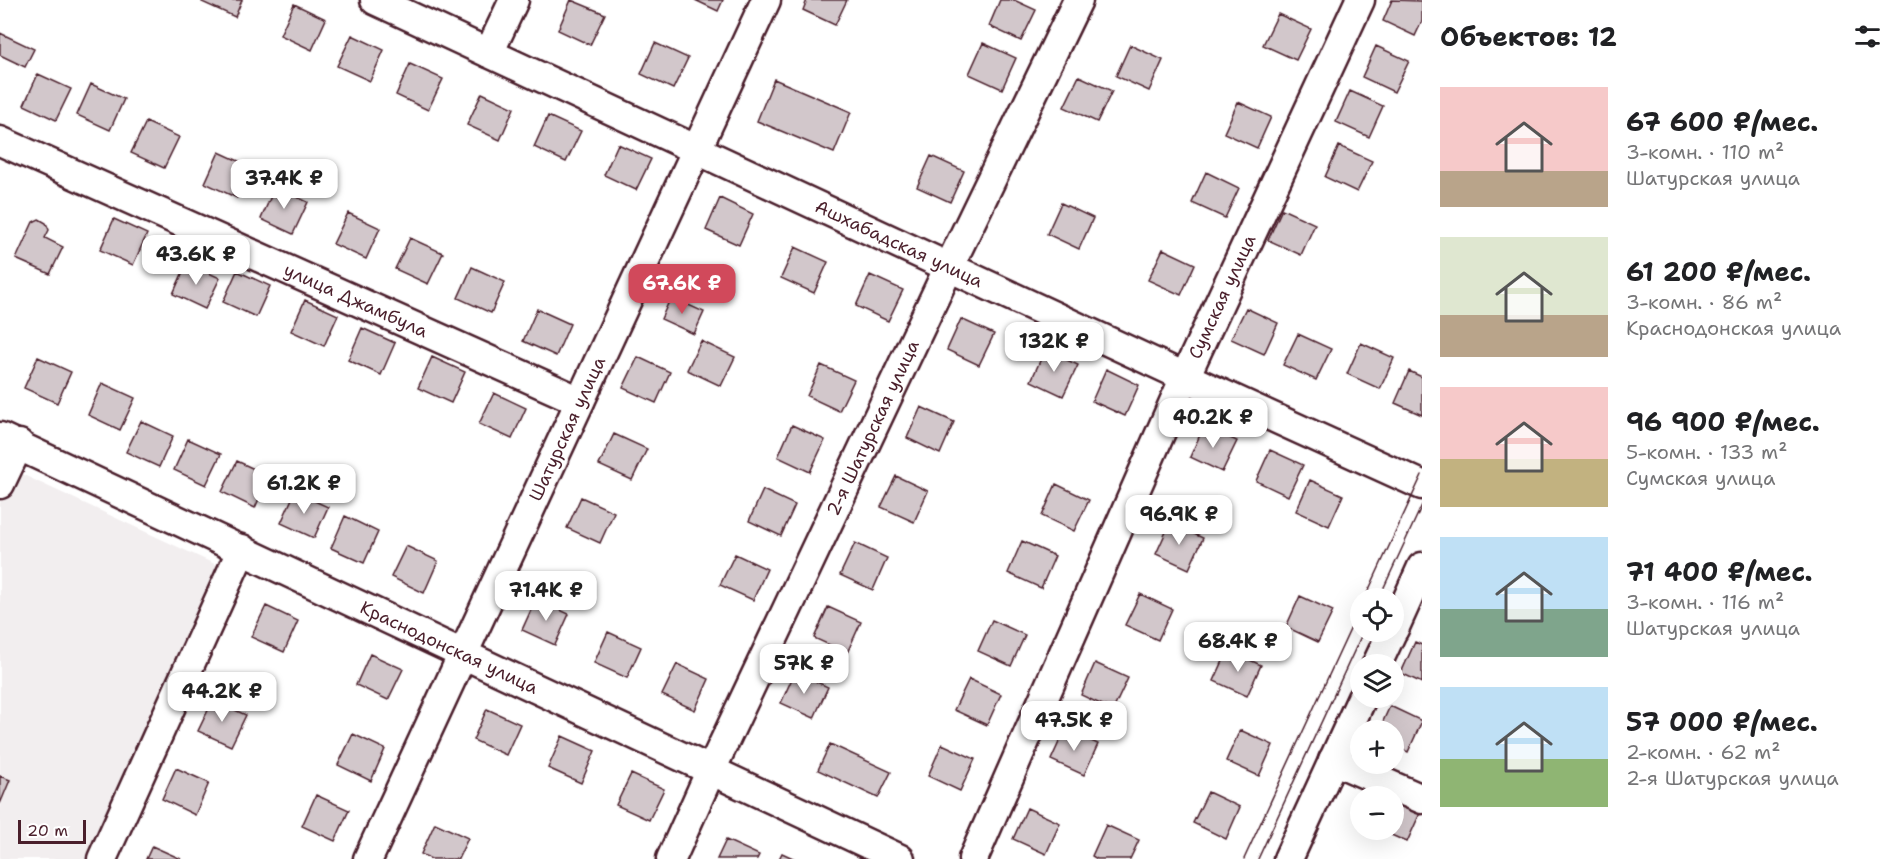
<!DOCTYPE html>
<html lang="ru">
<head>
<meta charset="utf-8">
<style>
  :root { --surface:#fff; --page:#f6f6f6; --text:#202124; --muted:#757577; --accent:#d1495b }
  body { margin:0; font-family:"Shantell Sans",sans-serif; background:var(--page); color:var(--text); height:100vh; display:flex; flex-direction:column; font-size:22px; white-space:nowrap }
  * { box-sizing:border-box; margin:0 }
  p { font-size:20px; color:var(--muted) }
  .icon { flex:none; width:33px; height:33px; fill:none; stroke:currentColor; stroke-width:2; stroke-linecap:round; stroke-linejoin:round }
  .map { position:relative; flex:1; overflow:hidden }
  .sheet { display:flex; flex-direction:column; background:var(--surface); width:480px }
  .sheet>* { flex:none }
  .fabs { position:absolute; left:1350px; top:588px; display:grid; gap:12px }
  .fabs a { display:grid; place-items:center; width:54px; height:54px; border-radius:50%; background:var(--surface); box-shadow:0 6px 24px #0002; font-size:30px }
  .scale { position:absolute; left:18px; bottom:15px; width:68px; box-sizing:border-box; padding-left:6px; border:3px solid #4a1f2b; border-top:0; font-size:16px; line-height:21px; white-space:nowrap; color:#4a1f2b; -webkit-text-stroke:4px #fff; paint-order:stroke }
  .price { position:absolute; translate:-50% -51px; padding:0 14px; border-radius:12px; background:#fff; color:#222; font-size:20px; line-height:39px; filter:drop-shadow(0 2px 3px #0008) }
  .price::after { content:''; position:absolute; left:50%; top:36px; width:18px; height:14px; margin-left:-9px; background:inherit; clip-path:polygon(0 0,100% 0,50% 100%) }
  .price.on { background:var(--accent); color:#fff }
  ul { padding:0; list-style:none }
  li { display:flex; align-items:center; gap:18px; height:150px; padding:0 18px }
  li span { display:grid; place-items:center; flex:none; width:168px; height:120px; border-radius:0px; color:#555 }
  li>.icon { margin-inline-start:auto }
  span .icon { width:72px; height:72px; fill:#fffc; stroke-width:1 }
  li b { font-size:26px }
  h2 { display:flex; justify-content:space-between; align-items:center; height:72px; padding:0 18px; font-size:26px }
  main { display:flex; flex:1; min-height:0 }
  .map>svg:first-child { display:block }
</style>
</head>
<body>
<main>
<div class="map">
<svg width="1422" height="859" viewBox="0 0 1422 859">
  <rect width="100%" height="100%" fill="#fff"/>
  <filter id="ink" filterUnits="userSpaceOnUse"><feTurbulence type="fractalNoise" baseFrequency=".0167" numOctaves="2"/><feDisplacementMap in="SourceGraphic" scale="12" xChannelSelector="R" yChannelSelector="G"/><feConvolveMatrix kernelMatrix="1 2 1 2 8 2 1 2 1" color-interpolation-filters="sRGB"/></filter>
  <g filter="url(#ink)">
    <path fill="#f2eeef" d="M15,471L221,567L85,859H0V503Z"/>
    <path fill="#d2c7cb" stroke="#4a1f2b" stroke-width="1.5" d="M203,0H242L235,17L202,2Z
      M571,0L605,14L590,45L558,30Z
      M695,0H723L718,11Z
      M807,0H847L835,25L803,10Z
      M1000,0H1014L1036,10L1021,41L989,26Z
      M1392,0L1422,1V21L1415,36L1383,21Z
      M294,4L326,19L312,50L280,35Z
      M1278,14L1311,29L1296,60L1263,45Z
      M0,33L34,49L25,67L0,55Z
      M352,35L384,50L370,81L337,66Z
      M655,43L688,58L673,89L641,74Z
      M983,43L1016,58L1002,89L969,74Z
      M1130,45L1163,60L1149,91L1116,76Z
      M1376,46L1409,61L1394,92L1362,77Z
      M410,64L443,79L428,110L396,95Z
      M38,74L71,89L56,120L24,105Z
      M1079,76L1112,91L1097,122L1064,107Z
      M774,79L851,112L834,153L757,121Z
      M91,84L124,99L110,130L77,115Z
      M1350,91L1383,106L1369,137L1336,122Z
      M482,93L514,108L500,140L467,125Z
      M1238,102L1271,117L1257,148L1224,133Z
      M548,116L581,131L566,162L534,147Z
      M146,122L179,137L164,168L131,153Z
      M618,144L651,159L636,190L604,175Z
      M1339,146L1372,161L1357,192L1325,177Z
      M219,152L252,167L237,198L205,183Z
      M931,156L964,171L950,202L917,187Z
      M1206,172L1239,188L1225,218L1192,203Z
      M275,187L308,202L293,234L261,219Z
      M720,198L753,214L739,245L706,230Z
      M1061,203L1093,218L1079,249L1047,234Z
      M1282,209L1315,224L1301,255L1268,240Z
      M348,213L380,228L366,259L333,244Z
      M39,219L46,223L49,230L45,238L63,247L50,274L16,259L33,222Z
      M114,219L147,234L133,265L100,250Z
      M410,238L443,253L428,284L395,269Z
      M795,247L828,262L814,293L781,278Z
      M1163,249L1195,264L1181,295L1148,280Z
      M187,263L220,278L205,309L173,294Z
      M472,267L505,282L491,313L458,298Z
      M237,271L270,286L256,317L223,302Z
      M870,275L903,290L888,321L856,306Z
      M671,297L704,312L694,334L661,319Z
      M305,300L338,315L324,346L291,331Z
      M1246,308L1278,323L1264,354L1231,339Z
      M537,309L570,324L556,356L523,341Z
      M961,319L994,334L979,365L947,350Z
      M362,328L395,343L381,375L348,360Z
      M1298,334L1331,349L1316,380L1283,365Z
      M701,341L735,357L721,386L687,370Z
      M1361,343L1394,358L1380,389L1347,374Z
      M1045,350L1078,365L1063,396L1031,381Z
      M38,357L71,372L57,403L24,388Z
      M432,357L465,372L451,403L418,388Z
      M638,357L670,372L656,403L623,388Z
      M821,365L854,380L839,411L807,396Z
      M1106,369L1139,385L1125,416L1092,401Z
      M1409,371L1422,377V415L1395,403Z
      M102,383L135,398L120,430L88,415Z
      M494,393L526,408L512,439L479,424Z
      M921,407L954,422L940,454L907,438Z
      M141,421L173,436L159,467L126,452Z
      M792,425L825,440L810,472L778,457Z
      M1204,426L1237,441L1222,472L1190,457Z
      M614,434L647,449L632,480L599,465Z
      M188,439L221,454L206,485L174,470Z
      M1270,450L1303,465L1288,496L1256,481Z
      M237,461L269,476L255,508L222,492Z
      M896,476L928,491L914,522L881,507Z
      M1310,480L1343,495L1329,526L1296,511Z
      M1056,484L1089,500L1074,531L1042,516Z
      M763,490L795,505L781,536L749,521Z
      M295,492L328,507L314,538L281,523Z
      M581,497L614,512L600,543L567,528Z
      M345,516L378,532L364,563L331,548Z
      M1170,523L1203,538L1189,569L1156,554Z
      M1022,541L1055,556L1041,588L1008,573Z
      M855,543L887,558L873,590L840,575Z
      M406,546L438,561L424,593L391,577Z
      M735,554L767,569L753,600L720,585Z
      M1140,594L1172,609L1158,640L1125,625Z
      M1300,596L1333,611L1318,642L1286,627Z
      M536,599L569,614L555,645L522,630Z
      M266,606L298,621L284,652L251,637Z
      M828,607L861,622L847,653L814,638Z
      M992,620L1025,635L1011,666L978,651Z
      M608,632L641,647L627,678L594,663Z
      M1415,642L1422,645V683L1401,673Z
      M1228,650L1261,665L1247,696L1214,681Z
      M370,654L403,669L388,700L356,685Z
      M1095,663L1128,678L1113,710L1081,695Z
      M677,664L709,679L695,710L662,695Z
      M795,672L828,687L814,718L781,703Z
      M969,679L1001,694L987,725L954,710Z
      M213,700L246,715L231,746L198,731Z
      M1390,706L1422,721L1408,752L1394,745V730H1379Z
      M487,709L520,724L506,755L473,740Z
      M1065,729L1098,744L1084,775L1051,760Z
      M1240,730L1273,745L1259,776L1226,761Z
      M353,734L385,749L371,781L338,765Z
      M562,736L595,751L581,783L548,768Z
      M830,744L891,772L878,798L818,770Z
      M942,744L975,759L960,791L928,776Z
      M176,768L209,783L195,815L162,799Z
      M631,774L664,789L649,820L616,805Z
      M0,776L10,780L0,804Z
      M1208,792L1240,807L1226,839L1193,823Z
      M316,795L349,810L335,841L302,826Z
      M1394,798L1421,811L1407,842L1380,830H1394Z
      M1027,808L1060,823L1046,854L1013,839Z
      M435,823L468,838L458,859H431L421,854Z
      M1106,825L1139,840L1130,859H1097L1092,856Z
      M726,840L759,855L757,859H717Z
      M152,846L181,859H146Z
      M782,853L795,859H779Z"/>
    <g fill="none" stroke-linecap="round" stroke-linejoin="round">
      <defs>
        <g id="minor">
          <path id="s1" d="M375,0L1185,377L1422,485"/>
          <path d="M489,53L514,0"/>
          <path id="s2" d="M0,141L580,401"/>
          <path id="s3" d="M0,437L900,859"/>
          <path d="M0,484L19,444"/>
          <path d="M1394,629L1422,567"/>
          <path d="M1377,664L1392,632"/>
          <path d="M1333,760L1422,799"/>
          <path d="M102,859L242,549"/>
          <path id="s4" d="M368,859L766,0"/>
          <path id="s5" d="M671,859L711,770L949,267L1078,0"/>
          <path id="s6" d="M973,859L1185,377L1360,0"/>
          <path d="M1288,859L1362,698"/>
        </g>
      </defs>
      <use href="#minor" stroke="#4a1f2b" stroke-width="33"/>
      <use href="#minor" stroke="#fff" stroke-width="28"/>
      <path stroke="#4a1f2b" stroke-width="1.5" d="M1365,598L1422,475
        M1379,598L1422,505
        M1244,859L1360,608
        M1258,859L1363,632"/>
    </g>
  </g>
  <g text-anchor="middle" stroke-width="5" stroke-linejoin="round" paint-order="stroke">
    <g font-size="18" fill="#4a1f2b" stroke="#fff">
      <text dy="6" stroke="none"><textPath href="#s1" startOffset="578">Ашхабадская улица</textPath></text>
      <text dy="6" stroke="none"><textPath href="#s6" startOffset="615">Сумская улица</textPath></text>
      <text dy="6" stroke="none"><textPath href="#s2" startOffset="390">улица Джамбула</textPath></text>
      <text dy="6" stroke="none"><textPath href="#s5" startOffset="476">2-я Шатурская улица</textPath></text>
      <text dy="6" stroke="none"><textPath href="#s4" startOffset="474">Шатурская улица</textPath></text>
      <text dy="6" stroke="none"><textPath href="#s3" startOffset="496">Краснодонская улица</textPath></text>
    </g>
  </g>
</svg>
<div class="fabs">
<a><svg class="icon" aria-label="locate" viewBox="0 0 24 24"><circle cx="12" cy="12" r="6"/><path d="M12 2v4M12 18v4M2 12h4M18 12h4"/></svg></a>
<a><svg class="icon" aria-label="layers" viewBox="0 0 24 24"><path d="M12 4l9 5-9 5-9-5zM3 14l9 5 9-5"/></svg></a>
<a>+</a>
<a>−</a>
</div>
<div class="scale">20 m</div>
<b class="price" style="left:284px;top:210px">37.4K ₽</b>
<b class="price" style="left:196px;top:286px">43.6K ₽</b>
<b class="price on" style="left:682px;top:315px">67.6K ₽</b>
<b class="price" style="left:1054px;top:373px">132K ₽</b>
<b class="price" style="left:1213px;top:449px">40.2K ₽</b>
<b class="price" style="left:304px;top:515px">61.2K ₽</b>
<b class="price" style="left:1179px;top:546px">96.9K ₽</b>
<b class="price" style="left:546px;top:622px">71.4K ₽</b>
<b class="price" style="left:1238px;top:673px">68.4K ₽</b>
<b class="price" style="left:804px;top:695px">57K ₽</b>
<b class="price" style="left:222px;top:723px">44.2K ₽</b>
<b class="price" style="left:1074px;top:752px">47.5K ₽</b>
</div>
<section class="sheet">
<h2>Объектов: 12<svg class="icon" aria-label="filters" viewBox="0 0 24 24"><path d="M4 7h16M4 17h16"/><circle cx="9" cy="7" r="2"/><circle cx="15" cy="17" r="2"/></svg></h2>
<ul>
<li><span style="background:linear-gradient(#f6c9c9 70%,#b9a48a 0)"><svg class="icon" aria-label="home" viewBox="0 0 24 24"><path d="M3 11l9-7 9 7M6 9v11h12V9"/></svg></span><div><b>67 600 ₽/мес.</b><p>3-комн. · 110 m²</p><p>Шатурская улица</p></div></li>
<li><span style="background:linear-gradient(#dfe7d0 65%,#b9a48a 0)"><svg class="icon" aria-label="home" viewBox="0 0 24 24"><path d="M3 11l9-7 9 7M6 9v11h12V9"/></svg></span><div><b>61 200 ₽/мес.</b><p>3-комн. · 86 m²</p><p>Краснодонская улица</p></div></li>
<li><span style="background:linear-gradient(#f6c9c9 60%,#c2b280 0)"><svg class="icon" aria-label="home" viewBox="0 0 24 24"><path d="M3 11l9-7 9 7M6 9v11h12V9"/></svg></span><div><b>96 900 ₽/мес.</b><p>5-комн. · 133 m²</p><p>Сумская улица</p></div></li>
<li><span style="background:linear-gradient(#bfe0f5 60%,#7fa58c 0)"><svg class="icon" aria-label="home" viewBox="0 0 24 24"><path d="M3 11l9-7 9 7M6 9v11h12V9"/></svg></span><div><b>71 400 ₽/мес.</b><p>3-комн. · 116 m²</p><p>Шатурская улица</p></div></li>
<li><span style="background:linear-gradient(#bfe0f5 60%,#8fb573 0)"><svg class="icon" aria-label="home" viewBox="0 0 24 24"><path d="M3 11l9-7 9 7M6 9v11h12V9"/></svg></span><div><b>57 000 ₽/мес.</b><p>2-комн. · 62 m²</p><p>2-я Шатурская улица</p></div></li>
</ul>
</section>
</main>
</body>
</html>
